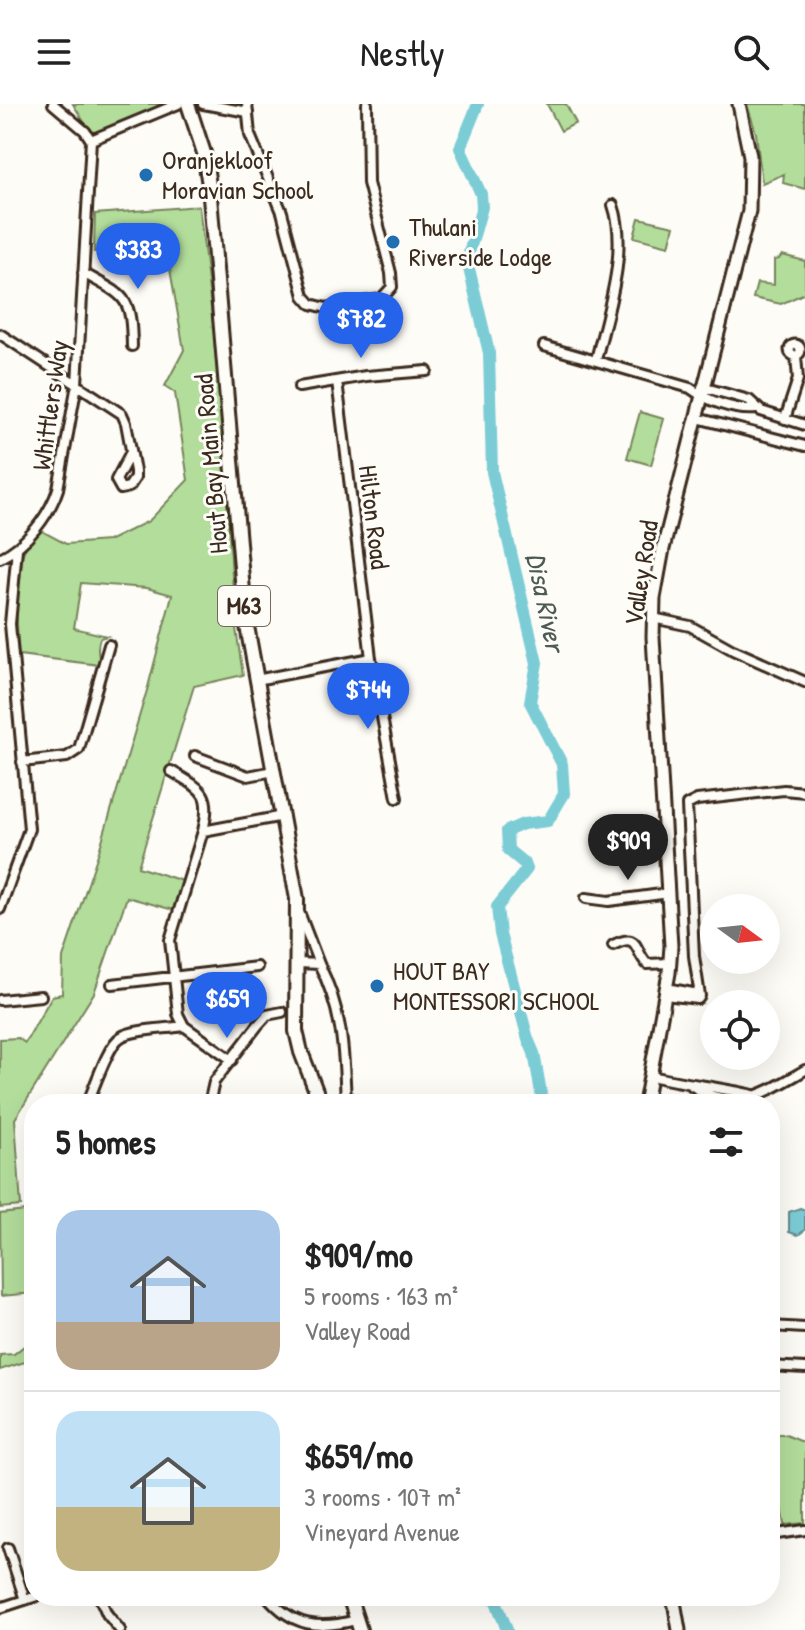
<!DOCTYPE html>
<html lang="en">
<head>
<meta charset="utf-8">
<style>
  :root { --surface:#fff; --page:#f6f6f6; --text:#222; --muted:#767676; --line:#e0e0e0; --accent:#2563eb }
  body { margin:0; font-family:"Patrick Hand",sans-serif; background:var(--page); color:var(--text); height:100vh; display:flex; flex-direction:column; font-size:30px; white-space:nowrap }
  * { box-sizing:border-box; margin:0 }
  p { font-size:26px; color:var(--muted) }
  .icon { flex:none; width:44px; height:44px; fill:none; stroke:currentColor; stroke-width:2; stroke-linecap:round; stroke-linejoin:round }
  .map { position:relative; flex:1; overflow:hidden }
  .sheet { position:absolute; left:24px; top:990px; width:756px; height:512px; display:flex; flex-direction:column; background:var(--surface); border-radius:32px; box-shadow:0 8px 32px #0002 }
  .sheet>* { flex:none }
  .needle { width:52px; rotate:105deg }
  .fabs { position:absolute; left:700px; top:790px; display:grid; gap:16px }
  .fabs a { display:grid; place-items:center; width:80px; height:80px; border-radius:50%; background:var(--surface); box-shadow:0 8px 32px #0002; font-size:40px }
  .price { position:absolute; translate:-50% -68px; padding:0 18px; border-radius:28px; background:var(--accent); color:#fff; font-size:26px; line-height:52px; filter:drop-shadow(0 2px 4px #0008) }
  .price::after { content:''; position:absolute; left:50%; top:48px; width:24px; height:18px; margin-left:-12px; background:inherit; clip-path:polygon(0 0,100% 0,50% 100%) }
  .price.on { background:#222; color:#fff }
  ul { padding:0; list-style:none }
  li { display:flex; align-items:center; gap:24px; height:200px; padding:0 32px }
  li+li { border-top:2px solid var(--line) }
  li span { display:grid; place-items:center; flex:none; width:224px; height:160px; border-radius:24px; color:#555 }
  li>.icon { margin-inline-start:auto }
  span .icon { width:96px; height:96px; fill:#fffc; stroke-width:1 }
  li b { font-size:34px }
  h2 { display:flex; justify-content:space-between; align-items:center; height:96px; padding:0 32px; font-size:34px }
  header { display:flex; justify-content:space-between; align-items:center; height:104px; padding:0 32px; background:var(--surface); font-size:36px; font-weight:600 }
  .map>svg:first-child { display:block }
</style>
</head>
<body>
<header><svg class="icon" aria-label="menu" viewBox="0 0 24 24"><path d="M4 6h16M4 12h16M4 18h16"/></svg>Nestly<svg class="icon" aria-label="search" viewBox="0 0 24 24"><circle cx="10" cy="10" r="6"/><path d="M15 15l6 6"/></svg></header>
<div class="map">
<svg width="805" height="1526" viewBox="0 0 805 1526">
  <rect width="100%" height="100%" fill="#fdfcf7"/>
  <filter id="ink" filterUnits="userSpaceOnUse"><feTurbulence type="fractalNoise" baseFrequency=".0125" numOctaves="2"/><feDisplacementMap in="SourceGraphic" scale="16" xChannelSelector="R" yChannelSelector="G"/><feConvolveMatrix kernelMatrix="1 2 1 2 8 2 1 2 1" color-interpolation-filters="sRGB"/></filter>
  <g filter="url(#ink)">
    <path fill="#b3dd9b" stroke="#77845c" stroke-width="2" d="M73,0H166L92,31Z
      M547,0H566L576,19L561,27Z
      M747,0H805V85L783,79L784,70L762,79L756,29Z
      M199,102L219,271L235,518L243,571L194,582L138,763L186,778L177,807L127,793L94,889L15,1015L21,1102L0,1104V935L18,934L25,939L52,892L62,890L63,854L99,747L148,583L172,491L147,484L81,479L74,524L107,532L100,534C96,546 99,550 100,561L19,551C17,528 13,465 24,447C28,439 35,433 40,426L66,440L108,437L149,417L188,376L175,289L165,282L184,246L170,165L135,144L94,148L95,110Z
      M639,114L674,122L669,142L634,133Z
      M782,151L805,157V189L781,200L753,194L757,179L774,181V156L779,155Z
      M640,308L664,315L651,361L627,354Z
      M34,1106V1189L1,1192L0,1110Z
      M34,1234V1255L0,1266V1251L14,1250Z
      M770,1331H786L805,1339V1419L785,1421Z"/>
    <path fill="#7cccd5" stroke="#628b8c" stroke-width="2" d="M800,1104L805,1106V1126L798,1131L789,1128V1108Z"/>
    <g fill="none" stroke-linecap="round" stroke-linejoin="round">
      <path stroke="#7cccd5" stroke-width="12" d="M478,0L460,44L481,90L482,103L467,156L489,249L492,368L537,559L530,598L562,660L564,690L548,717L523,720L507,727L508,746L525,760L527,765L497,803L500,830L528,935L534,949L543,1000
        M494,1492L507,1526"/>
      <defs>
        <path id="street" d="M53,0L85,27L91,36L178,0
          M203,0L248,8
          M247,0L250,31L282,108L304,192L311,200L326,204L381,195L392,183L391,169L368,79L367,0
          M83,169C126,193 131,191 132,242
          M0,230L122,310L126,319L135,367V374L129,383L121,385L116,376L131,348
          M789.5 246a5.5 5.5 0 1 1 11 0a5.5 5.5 0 1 1-11 0Z
          M544,242L690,284C708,297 734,307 756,305
          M596,256C607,209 629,147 613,101
          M337,277L371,554L397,694
          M299,283L366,272L427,267
          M702,283L749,296L761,307L805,321
          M697,314L805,342
          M785,315L798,275L796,252
          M0,454C26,442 49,412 58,385L77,280L91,36
          M653,514L690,522L733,546L805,578
          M256,576L371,554
          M195,652L248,672L274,667
          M22,658L67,653L79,645L109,541
          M171,667C203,686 212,688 203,727
          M586,794L609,797L669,789
          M0,805L29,725L10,520L17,445
          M299,808L319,860
          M613,841C640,828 633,845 647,860L670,859
          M298,859L319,860C343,907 344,948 346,1000
          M112,880L257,863
          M666,884L698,890
          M665,891L698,895L700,892L694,852L687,701L697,696L784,686L805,688
          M0,896L41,892
          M184,922L178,910L170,836L203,727L283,712
          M651,972C685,980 719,983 753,991
          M692,982C736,1010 765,989 805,966
          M87,1000C94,985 108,940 121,933C133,925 168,925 184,922L232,956
          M209,1000L214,978L258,921L267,911L282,908
          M770,1222L805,1224
          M770,1262L805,1264
          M770,1431L805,1426
          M8,1444L25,1496
          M99,1492L107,1510L120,1526
          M267,1492C293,1523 319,1526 356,1516
          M0,1504L37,1492"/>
        <path id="secondary" d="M645,1000L669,869L671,842L653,533L654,494L663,445L749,107L750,52L739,0
          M673,1492L679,1526"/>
        <path id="primary" d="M188,0L204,49L209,81L245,511L297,795L296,927L301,948L321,1000
          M349,1492L360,1526"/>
      </defs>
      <use href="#street" stroke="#3b2a1e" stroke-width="14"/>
      <use href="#secondary" stroke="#3b2a1e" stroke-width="17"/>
      <use href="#primary" stroke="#3b2a1e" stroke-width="18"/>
      <use href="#street" stroke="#fdfcf7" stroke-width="8"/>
      <use href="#secondary" stroke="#fdfcf7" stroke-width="11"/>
      <use href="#primary" stroke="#fdfcf7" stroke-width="12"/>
    </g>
  </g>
  <g fill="#1f6fb2" stroke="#fdfcf7" stroke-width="3">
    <circle cx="146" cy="71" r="8"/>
    <circle cx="393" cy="138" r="8"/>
    <circle cx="377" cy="882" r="8"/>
  </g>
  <g text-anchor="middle" stroke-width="6" stroke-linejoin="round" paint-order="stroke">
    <rect fill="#fdfcf7" stroke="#75695f" stroke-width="2" x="218" y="482" width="52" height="40" rx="6"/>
    <g font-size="24" font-weight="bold" fill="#3b2a1e">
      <text x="244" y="510">M63</text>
    </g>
    <g font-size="26" fill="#3b2a1e" stroke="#fdfcf7" text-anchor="start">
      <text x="162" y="65">Oranjekloof<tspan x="162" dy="30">Moravian School</tspan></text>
      <text x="409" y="132">Thulani<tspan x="409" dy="30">Riverside Lodge</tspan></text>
      <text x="393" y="876">HOUT BAY<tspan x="393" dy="30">MONTESSORI SCHOOL</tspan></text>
    </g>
    <g font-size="26" fill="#3b2a1e" stroke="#fdfcf7">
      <text transform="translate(50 301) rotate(-82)" y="9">Whittlers Way</text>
      <text transform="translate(211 360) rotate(-95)" y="9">Hout Bay Main Road</text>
      <text transform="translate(374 413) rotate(83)" y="9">Hilton Road</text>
      <text transform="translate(641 469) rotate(-81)" y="9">Valley Road</text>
    </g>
    <g font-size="28" font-style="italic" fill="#4e5b55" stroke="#fdfcf7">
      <text transform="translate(546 498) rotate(78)" y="10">Disa River</text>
    </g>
  </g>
</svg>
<div class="fabs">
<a><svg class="needle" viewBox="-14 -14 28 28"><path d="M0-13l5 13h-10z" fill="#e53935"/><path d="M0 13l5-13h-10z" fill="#767676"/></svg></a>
<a><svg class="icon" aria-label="locate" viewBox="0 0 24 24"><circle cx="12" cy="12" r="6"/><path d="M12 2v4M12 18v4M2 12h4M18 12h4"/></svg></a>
</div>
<b class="price" style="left:138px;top:187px">$383</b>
<b class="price" style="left:361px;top:256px">$782</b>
<b class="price" style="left:368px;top:627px">$744</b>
<b class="price on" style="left:628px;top:778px">$909</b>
<b class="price" style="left:227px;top:936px">$659</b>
<section class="sheet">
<h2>5 homes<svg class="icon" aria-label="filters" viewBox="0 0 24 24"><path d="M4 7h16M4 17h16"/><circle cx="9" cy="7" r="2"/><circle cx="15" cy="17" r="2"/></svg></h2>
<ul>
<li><span style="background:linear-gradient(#a9c7e8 70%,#b9a48a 0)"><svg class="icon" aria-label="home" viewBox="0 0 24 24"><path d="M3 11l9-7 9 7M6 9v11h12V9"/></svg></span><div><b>$909/mo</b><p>5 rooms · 163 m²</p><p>Valley Road</p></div></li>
<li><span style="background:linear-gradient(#bfe0f5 60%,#c2b280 0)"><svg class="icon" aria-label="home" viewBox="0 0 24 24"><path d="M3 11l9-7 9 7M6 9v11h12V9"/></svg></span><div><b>$659/mo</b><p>3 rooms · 107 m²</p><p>Vineyard Avenue</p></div></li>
</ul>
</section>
</div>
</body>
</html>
